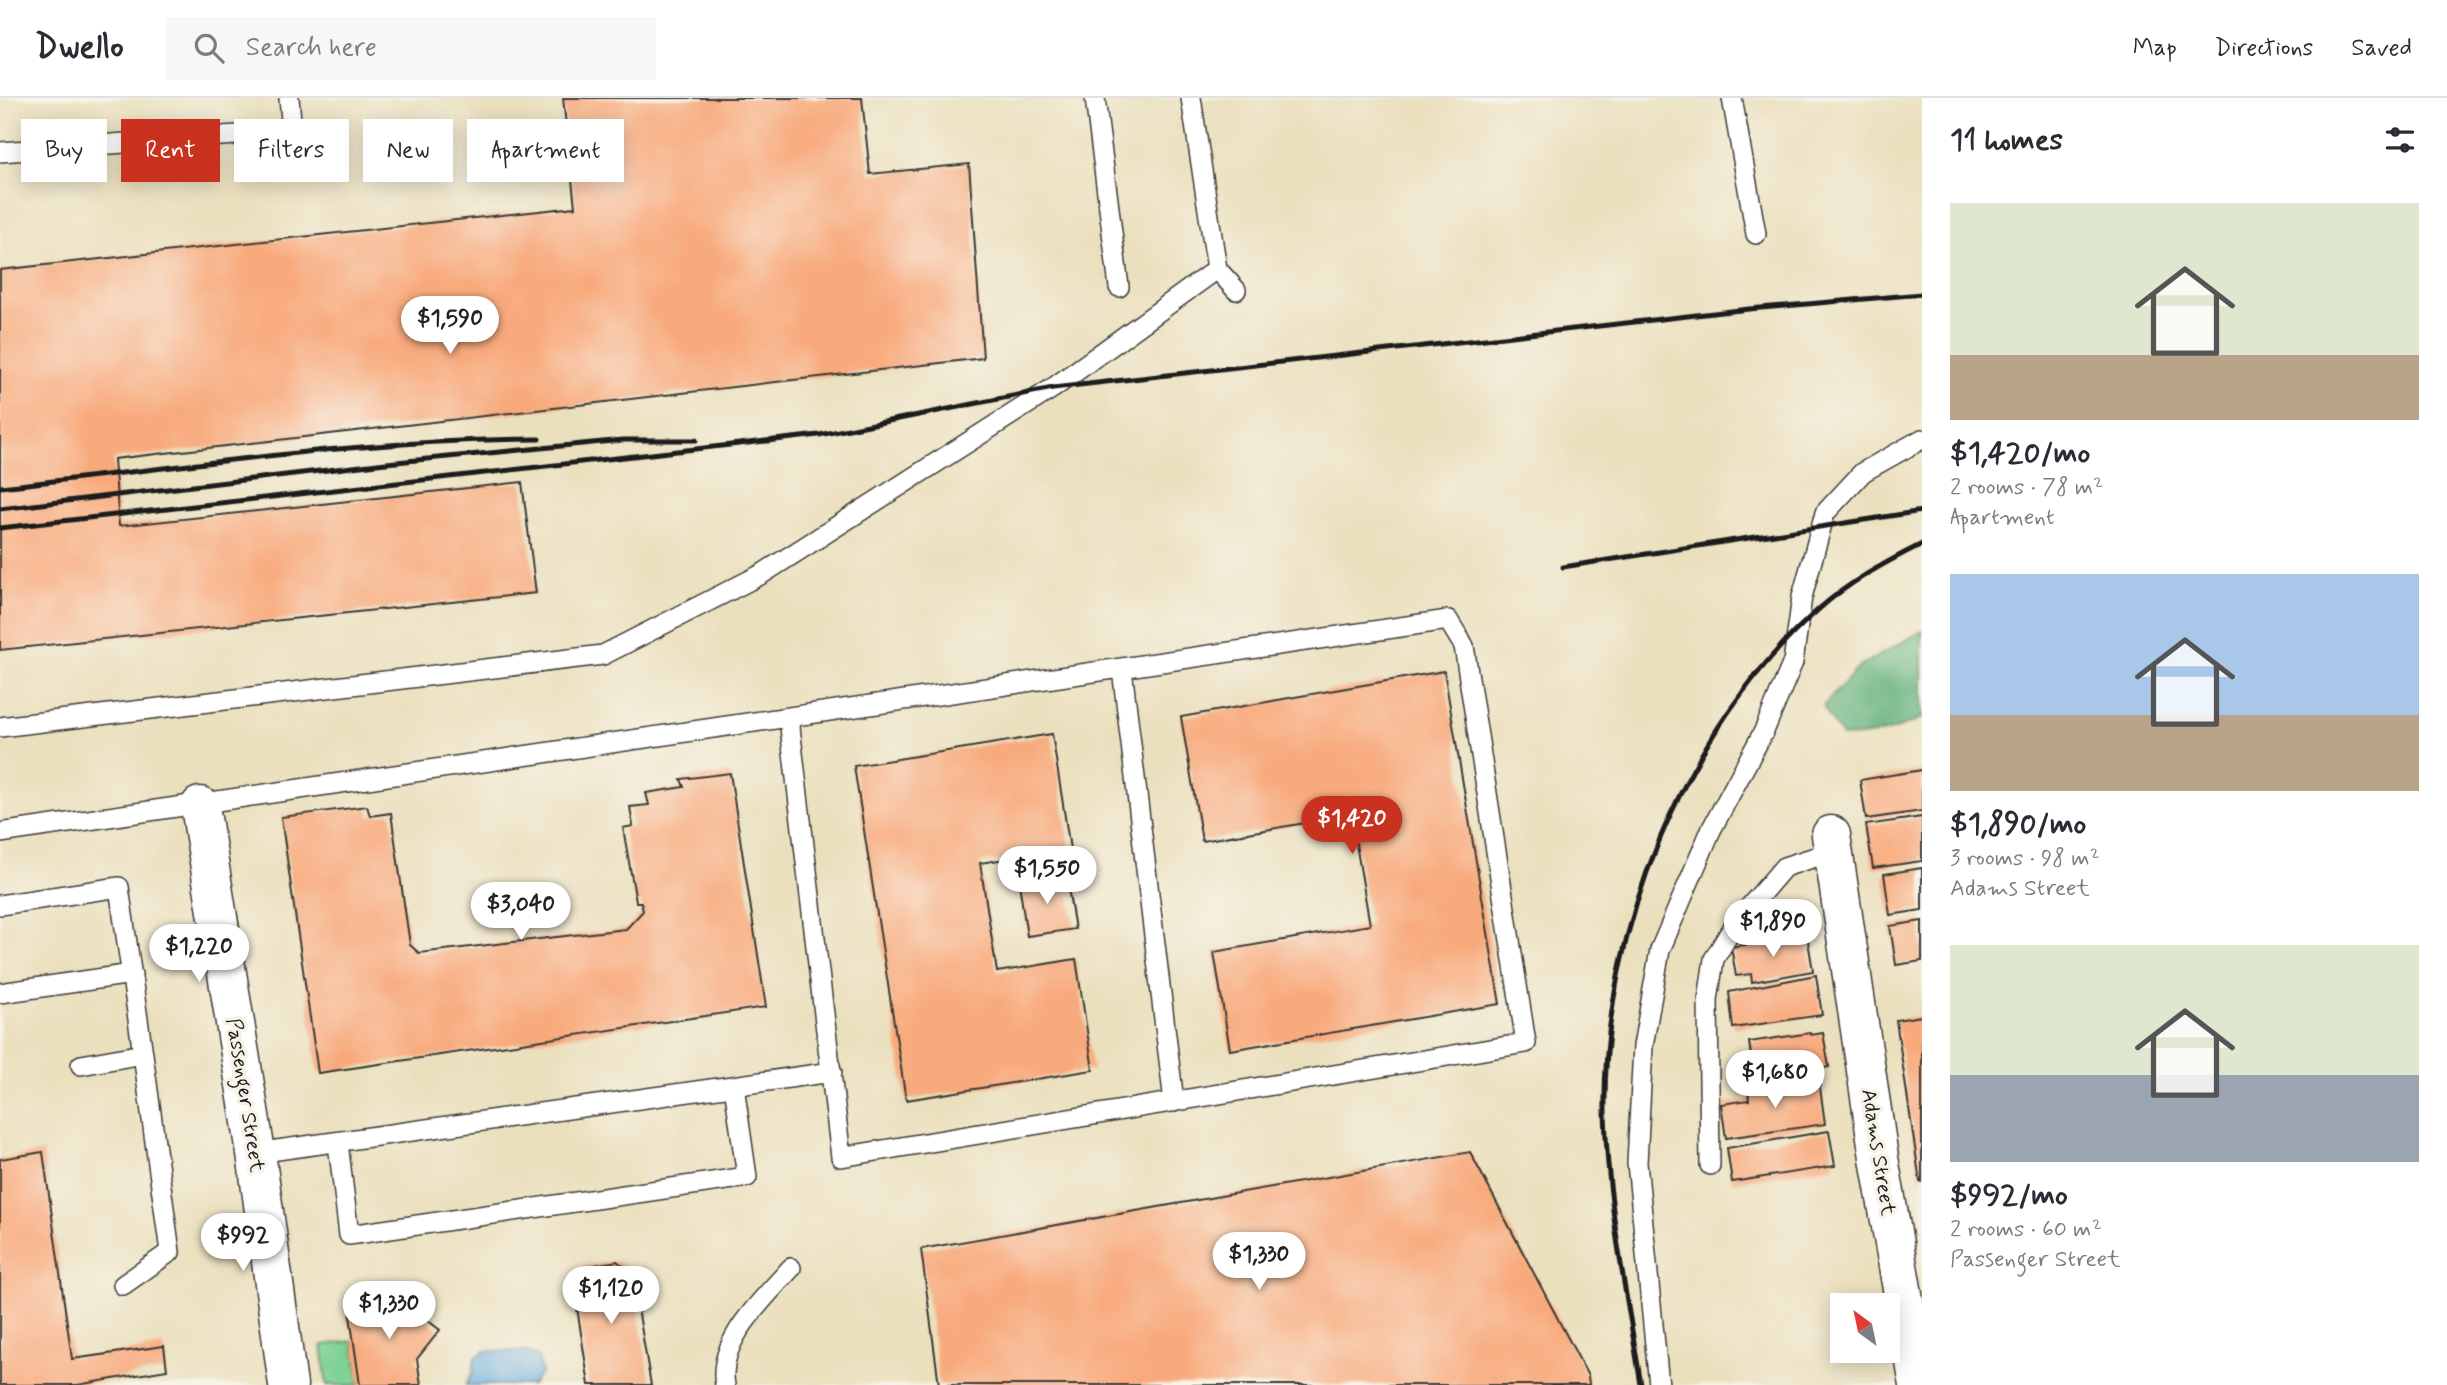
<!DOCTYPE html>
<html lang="en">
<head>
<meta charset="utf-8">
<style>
  :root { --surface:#fff; --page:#f7f7f7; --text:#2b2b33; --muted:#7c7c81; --line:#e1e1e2; --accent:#c8321e }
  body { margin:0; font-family:Mynerve,sans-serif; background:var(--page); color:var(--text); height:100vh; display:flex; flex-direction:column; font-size:26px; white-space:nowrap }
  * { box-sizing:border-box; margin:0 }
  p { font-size:23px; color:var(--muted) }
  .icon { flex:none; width:38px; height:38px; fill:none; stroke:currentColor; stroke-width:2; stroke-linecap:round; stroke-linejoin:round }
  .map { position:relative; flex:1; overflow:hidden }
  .drawer { display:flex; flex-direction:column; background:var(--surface); width:525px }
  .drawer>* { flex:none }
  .banner { position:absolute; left:21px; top:21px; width:665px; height:63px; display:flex; gap:14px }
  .needle { width:46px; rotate:327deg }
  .buttons { position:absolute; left:1830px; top:1195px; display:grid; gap:14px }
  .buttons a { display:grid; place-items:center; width:70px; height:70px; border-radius:0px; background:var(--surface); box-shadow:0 4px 18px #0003; font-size:35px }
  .price { position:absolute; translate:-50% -60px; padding:0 16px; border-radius:24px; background:#fff; color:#222; font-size:23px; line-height:46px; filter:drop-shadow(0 2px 4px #0008) }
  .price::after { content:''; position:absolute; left:50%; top:42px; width:21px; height:16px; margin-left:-10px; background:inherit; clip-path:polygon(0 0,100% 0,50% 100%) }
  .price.active { background:var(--accent); color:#fff }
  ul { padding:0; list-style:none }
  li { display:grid; align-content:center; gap:14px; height:371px; padding:0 28px }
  li span { display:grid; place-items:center; height:217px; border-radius:0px; color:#555 }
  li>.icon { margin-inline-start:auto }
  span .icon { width:126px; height:126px; fill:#fffc; stroke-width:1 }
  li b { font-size:30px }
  h2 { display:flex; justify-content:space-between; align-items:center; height:84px; padding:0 28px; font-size:30px }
  .tag { padding:0 24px; border-radius:0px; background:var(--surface); box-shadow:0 4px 18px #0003; font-size:24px; line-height:63px }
  .tag.active { background:var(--accent); color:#fff }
  header { display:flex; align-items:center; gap:42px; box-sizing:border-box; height:98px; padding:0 35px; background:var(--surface); border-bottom:2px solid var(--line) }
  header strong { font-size:33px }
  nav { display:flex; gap:38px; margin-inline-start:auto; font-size:24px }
  .search { width:490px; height:63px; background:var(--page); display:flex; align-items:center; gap:18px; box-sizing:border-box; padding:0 24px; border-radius:0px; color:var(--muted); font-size:26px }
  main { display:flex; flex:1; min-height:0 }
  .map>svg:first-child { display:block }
</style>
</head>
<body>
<header>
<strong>Dwello</strong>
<div class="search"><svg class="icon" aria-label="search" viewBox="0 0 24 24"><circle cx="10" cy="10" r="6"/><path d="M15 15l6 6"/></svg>Search here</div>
<nav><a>Map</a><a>Directions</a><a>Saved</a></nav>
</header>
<main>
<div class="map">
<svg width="1922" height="1287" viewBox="0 0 1922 1287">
  <rect width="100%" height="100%" fill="#f7f3e8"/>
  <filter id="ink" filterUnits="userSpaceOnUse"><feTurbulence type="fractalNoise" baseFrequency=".0143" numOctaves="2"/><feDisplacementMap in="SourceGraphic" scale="14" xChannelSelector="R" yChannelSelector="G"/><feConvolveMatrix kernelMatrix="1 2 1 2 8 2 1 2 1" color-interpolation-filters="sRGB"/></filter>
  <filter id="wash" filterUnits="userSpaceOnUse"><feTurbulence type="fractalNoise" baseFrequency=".00686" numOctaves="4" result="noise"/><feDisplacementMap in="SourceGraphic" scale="28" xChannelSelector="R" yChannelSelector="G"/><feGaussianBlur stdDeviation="1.57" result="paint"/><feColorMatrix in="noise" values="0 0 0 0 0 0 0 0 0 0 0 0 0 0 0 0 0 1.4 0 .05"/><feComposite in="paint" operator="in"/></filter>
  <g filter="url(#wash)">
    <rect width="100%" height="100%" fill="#ebe0be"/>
    <path fill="#7dd194" stroke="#4c7658" stroke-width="2" d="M353,1243L360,1287H327L322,1247Z"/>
    <path fill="#66b37e" stroke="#41684d" stroke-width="2" d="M1922,533V620C1895,633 1872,639 1842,639L1823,608L1859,569Z"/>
    <path fill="#66abdc" stroke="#41647c" stroke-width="2" d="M485,1253H525L537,1258L542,1274L532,1287H466L473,1275L475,1260Z"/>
    <g id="blocks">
      <path fill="#f8aa7d" d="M563,0H862L870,76L969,66L983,260L114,361L119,428L522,384L536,495L0,552V172L575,109Z
        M1444,573L1500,906L1230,952L1214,854L1370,827L1351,717L1202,743L1181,619Z
        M1052,636L1070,751L980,765L997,874L1076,861L1093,972L906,1002L854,668Z
        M1922,672V713L1866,721L1860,682Z
        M730,675L766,909L318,975L281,719L367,708L370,718L391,715L410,847L419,855L626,831L643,813L641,804H636L623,730L633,728L630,709L649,707L646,695L684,689L681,681Z
        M1922,719V763L1873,770L1866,727Z
        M1922,770V812L1890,817L1884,776Z
        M1066,778L1075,831L1027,838L1019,785Z
        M1922,823V863L1896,867L1890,828Z
        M1807,837L1813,873L1752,884L1751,876L1736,878L1731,849Z
        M1816,877L1822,917L1733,930L1729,894Z
        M1922,918V1084H1920L1896,922Z
        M1810,935L1811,937L1823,935L1829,969L1755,983L1749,944Z
        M1819,982L1825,1026L1726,1040L1721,1006L1749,1002L1748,993Z
        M1829,1033L1835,1068L1732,1084L1727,1050Z
        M43,1054L72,1261L164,1248L167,1272L77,1287H0V1061Z
        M1470,1054L1588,1278L1589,1287H939L921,1151Z
        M617,1163L632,1175L651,1287H589L573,1184L584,1169Z
        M396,1198L440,1232L417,1261L421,1287H360L350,1218L363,1200Z"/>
    </g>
  </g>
  <g filter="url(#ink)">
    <use href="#blocks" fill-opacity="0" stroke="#3b3934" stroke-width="2"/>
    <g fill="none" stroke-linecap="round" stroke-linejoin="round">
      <defs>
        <path id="lane" d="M1095,0L1119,189
          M1732,0L1756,136
          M0,54L292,33L289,0
          M1217,171L1236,192
          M1122,571L1174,1004
          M0,629L603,557L762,476L1053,290L1217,171L1191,0
          M0,735L1448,522L1464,548L1526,945L841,1059L789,621
          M0,807L119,789L143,956
          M0,895L132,876
          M81,967L143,956L170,1154L123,1187
          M338,1045L349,1137L747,1079L734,988
          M256,1055L832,974
          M1710,1067L1708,902L1714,861L1735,826L1784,769L1834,753
          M725,1287C716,1243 765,1200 791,1170
          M1659,1287L1637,1065L1643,948L1660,852L1711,732L1764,633L1793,564L1802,499L1825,415L1863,374L1922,341"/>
        <path id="street" d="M200,708L256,1055L288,1287
          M1831,737L1880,1066L1919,1287"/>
      </defs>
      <use href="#lane" stroke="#3b3934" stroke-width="22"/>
      <use href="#street" stroke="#3b3934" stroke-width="41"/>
      <use href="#lane" stroke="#fff" stroke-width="19"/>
      <use href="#street" stroke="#fff" stroke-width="38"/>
      <path stroke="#1c1c1c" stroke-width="5" d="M0,389C179,370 359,341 539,341
        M0,411L386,365L623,342H696
        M0,430L819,337L1053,290L1749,211L1922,196
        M1563,469L1922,413
        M1641,1287C1627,1197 1607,1105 1605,1014C1602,836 1684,629 1819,511C1849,484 1886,464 1922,446"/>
    </g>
  </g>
  <g text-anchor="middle" stroke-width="7" stroke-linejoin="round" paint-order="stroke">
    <g font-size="21" fill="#1c1c1c" stroke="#f7f3e8">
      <text transform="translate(246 997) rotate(81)" y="7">Passenger Street</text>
      <text transform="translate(1879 1054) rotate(81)" y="7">Adams Street</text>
    </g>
  </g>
</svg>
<div class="buttons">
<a><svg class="needle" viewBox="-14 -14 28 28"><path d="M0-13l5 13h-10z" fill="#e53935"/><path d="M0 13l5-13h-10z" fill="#7c7c81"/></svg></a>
</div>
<b class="price" style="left:450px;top:258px">$1,590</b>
<b class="price active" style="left:1352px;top:758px">$1,420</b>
<b class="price" style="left:1047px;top:808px">$1,550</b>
<b class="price" style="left:521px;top:844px">$3,040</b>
<b class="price" style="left:1773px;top:861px">$1,890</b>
<b class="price" style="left:199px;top:886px">$1,220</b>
<b class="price" style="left:1775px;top:1012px">$1,680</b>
<b class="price" style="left:243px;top:1175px">$992</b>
<b class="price" style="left:1259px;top:1194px">$1,330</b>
<b class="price" style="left:611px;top:1228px">$1,120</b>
<b class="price" style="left:389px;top:1243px">$1,330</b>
<div class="banner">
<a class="tag">Buy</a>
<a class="tag active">Rent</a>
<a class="tag">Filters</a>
<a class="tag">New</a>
<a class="tag">Apartment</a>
</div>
</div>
<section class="drawer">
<h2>11 homes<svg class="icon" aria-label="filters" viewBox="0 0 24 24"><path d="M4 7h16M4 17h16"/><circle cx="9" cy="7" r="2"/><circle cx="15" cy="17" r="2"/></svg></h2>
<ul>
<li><span style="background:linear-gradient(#dfe7d0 70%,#b9a48a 0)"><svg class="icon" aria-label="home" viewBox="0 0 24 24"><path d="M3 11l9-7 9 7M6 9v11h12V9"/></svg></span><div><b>$1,420/mo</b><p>2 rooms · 78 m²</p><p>Apartment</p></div></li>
<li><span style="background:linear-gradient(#a9c7e8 65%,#b9a48a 0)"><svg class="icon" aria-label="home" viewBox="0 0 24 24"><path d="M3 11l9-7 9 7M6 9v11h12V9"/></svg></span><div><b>$1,890/mo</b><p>3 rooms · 98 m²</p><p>Adams Street</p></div></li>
<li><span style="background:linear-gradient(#dfe7d0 60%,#9aa5b1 0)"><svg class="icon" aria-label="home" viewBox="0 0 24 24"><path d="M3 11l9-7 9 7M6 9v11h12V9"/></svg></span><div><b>$992/mo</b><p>2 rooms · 60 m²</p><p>Passenger Street</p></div></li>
</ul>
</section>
</main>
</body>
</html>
